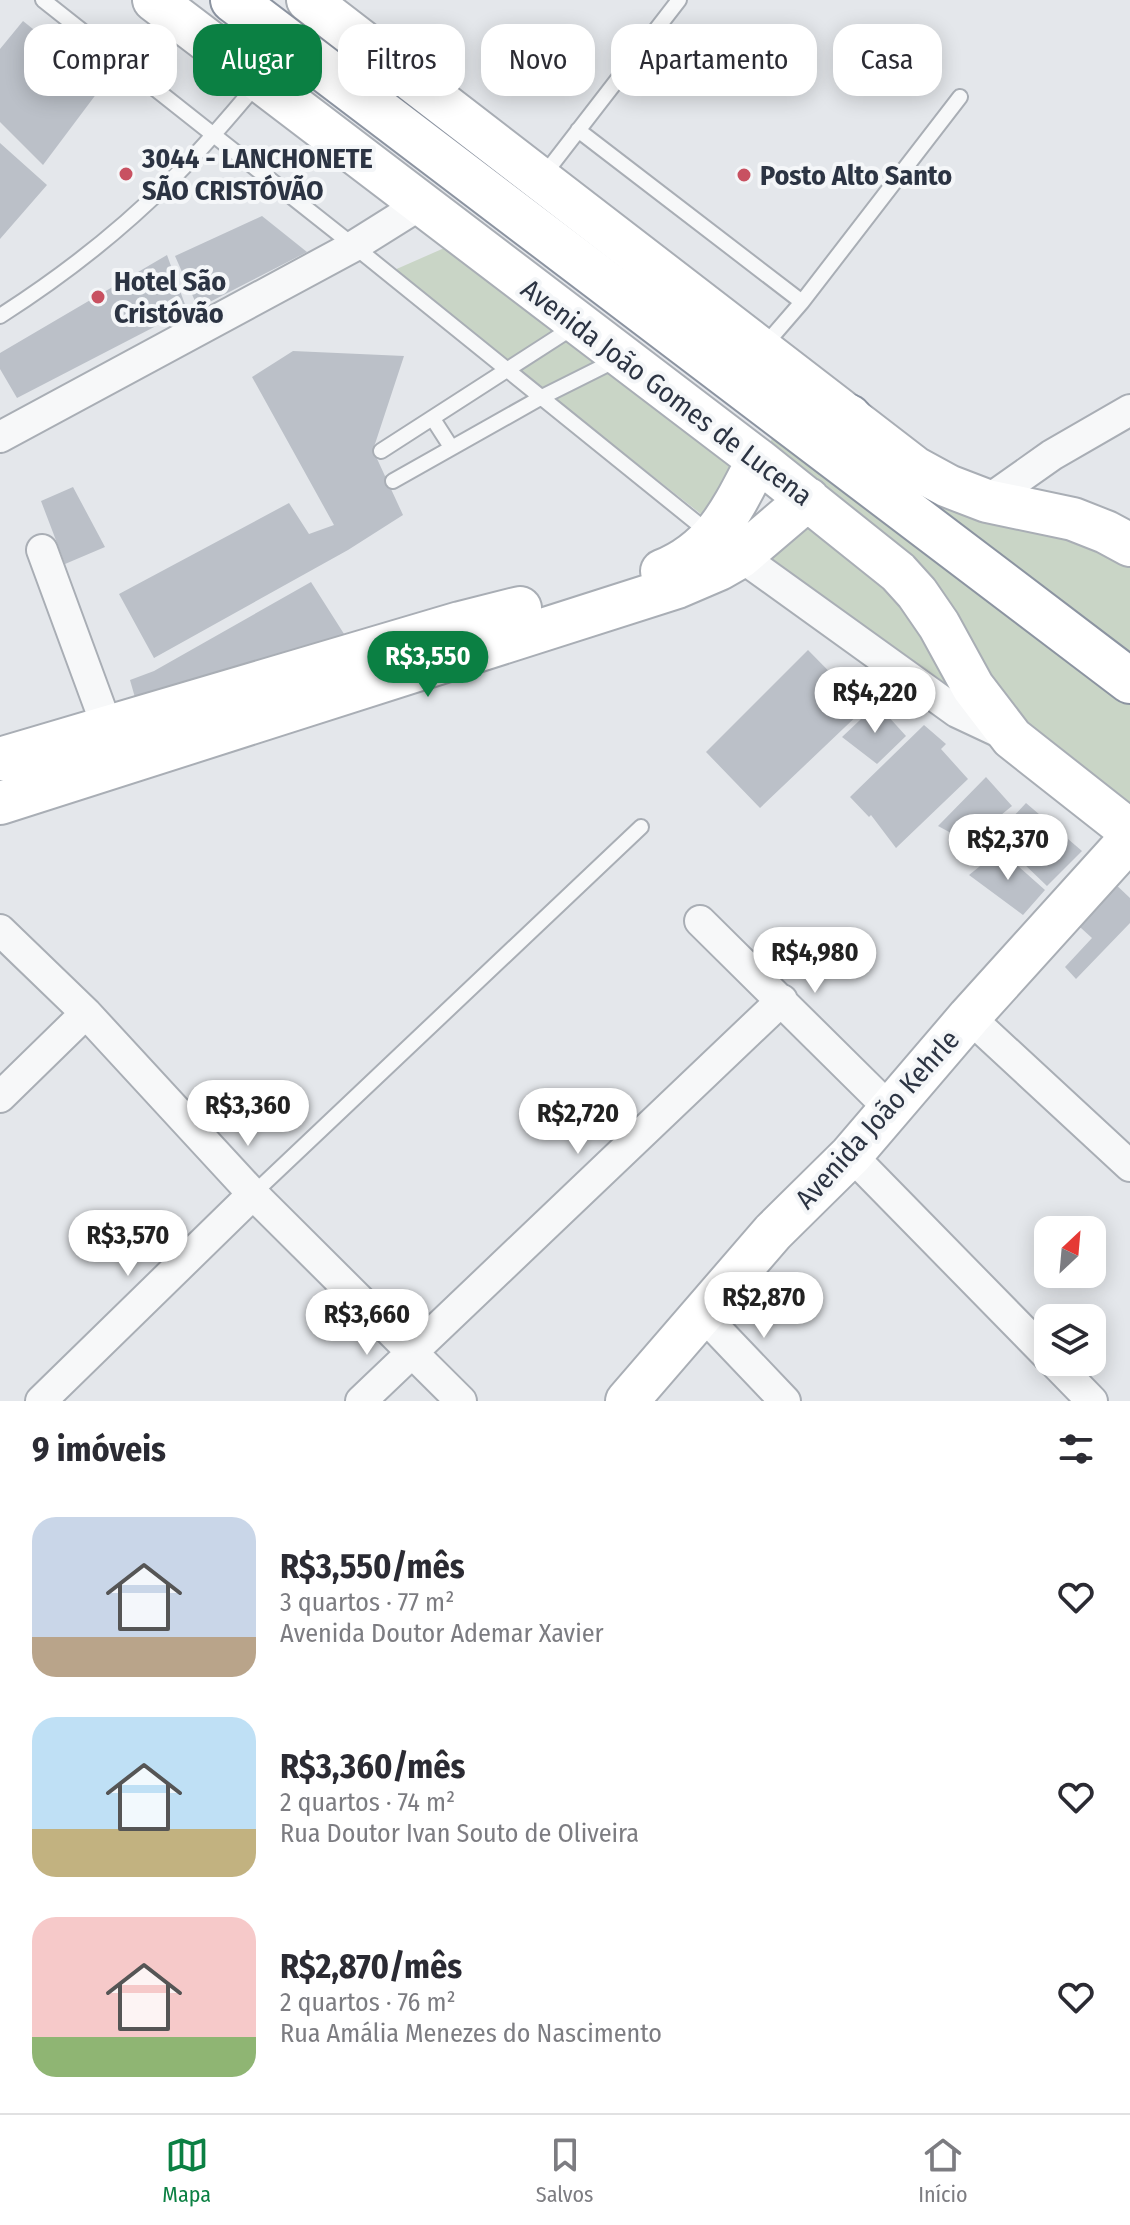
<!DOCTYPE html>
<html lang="pt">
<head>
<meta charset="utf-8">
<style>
  :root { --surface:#fff; --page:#f2f2f3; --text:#2b2b33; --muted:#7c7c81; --line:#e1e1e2; --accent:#0b8043 }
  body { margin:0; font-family:"Fira Sans Condensed",sans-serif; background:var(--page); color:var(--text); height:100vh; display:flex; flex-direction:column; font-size:30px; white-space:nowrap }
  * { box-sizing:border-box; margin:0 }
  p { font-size:26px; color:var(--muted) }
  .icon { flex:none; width:44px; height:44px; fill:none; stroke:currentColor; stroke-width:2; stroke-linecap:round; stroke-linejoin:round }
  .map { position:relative; height:1401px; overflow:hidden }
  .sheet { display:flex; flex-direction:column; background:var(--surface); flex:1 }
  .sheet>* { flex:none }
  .guide { position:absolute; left:24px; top:24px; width:1082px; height:72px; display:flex; gap:16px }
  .needle { width:52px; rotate:26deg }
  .fabs { position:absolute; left:1034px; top:1216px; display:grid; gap:16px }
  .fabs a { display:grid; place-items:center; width:72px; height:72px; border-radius:16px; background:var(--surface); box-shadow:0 4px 20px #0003; font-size:40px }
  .price { position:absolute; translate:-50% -68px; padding:0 18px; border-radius:28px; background:#fff; color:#222; font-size:26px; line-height:52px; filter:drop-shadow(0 2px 4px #0008) }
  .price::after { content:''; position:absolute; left:50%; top:48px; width:24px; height:18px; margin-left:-12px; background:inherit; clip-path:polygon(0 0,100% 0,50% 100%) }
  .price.selected { background:var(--accent); color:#fff }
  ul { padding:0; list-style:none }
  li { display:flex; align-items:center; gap:24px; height:200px; padding:0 32px }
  li span { display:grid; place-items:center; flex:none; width:224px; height:160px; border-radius:24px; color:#555 }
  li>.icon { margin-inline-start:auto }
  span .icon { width:96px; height:96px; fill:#fffc; stroke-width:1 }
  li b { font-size:34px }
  h2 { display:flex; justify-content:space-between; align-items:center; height:96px; padding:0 32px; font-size:34px }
  .pill { padding:0 28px; border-radius:24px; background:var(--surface); box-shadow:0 4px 20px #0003; font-size:28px; line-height:72px }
  .pill.selected { background:var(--accent); color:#fff }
  .tabs { display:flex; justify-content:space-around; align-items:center; height:112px; border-top:2px solid var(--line); background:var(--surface); font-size:22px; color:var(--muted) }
  .tabs a { display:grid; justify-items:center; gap:4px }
  .tabs .selected { color:var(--accent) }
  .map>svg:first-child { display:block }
</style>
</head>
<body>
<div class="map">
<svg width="1130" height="1401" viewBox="0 0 1130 1401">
  <rect width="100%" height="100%" fill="#e4e7eb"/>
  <path fill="#c9d5c6" d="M458,242L735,467L706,518L392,271Z
    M775,431L1130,705V811L1027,732L766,453Z
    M921,489L1130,557V653L931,501Z
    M817,523L891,580L950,688L768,556L798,526Z"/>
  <path fill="#bbc0c8" d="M23,21L103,85L43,165L0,122V49Z
    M0,143L47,185L0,239Z
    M262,216L307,252L198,308L175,256Z
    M167,255L187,310L17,398L0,369V353Z
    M293,351L404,356L373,450L403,515L348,550L154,658L119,594L289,503L309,534L334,525L252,377Z
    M73,487L105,547L65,564L41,501Z
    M311,582L353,648L138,708L130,680L154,671Z
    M808,650L865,708L760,808L706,752Z
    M877,704L906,736L877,764L842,737Z
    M924,725L946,744L941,749L968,779L896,848L871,815L869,817L850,797Z
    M986,777L1012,806L968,842L938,826Z
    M1026,803L1082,851L1047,886L995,836Z
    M1000,850L1045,890L1023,915L969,875Z
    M1111,880L1130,898V923L1076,979L1065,967L1092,938L1070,918Z"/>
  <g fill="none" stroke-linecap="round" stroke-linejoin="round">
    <defs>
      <path id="lane" d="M43,0L354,246L708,532
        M578,130L802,302
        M543,176L679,0
        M0,316C61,277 119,232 170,181C201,151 229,117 257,84
        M764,346L802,302L960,97
        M433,419L451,447
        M381,451L575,326
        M393,481L542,397L618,359
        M253,1194L641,827"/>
      <path id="street" d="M0,437L354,246L421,204
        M987,501L1052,455L1130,410
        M725,545L957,712L1006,735
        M42,550L113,743
        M700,921L890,1109
        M0,930L86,1013L253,1194L461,1401
        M969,1017L1130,1166
        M0,1097L86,1013
        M851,1155L1048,1356
        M704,1316L785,1401
        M1054,1362L1092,1401
        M41,1401L253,1194
        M361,1401L782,1000"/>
      <path id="secondary" d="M154,0L758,460L898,572L917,593L939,625L973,687L1012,738L1130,831
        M308,0L915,468L948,486L987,501L1073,519L1106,532L1130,545
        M662,571C715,550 733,508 758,460
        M0,759L460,623L520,608
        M0,803L677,587L719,569L740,557L808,499
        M627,1401L773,1232L851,1155L969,1017L1130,839"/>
      <path id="highway" d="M233,0L1130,681
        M849,417L901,488"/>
    </defs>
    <use href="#lane" stroke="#a9aeb5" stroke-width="18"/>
    <use href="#street" stroke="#a9aeb5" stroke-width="34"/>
    <use href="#secondary" stroke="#a9aeb5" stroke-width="46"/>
    <use href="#highway" stroke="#8c94a1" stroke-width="48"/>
    <use href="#lane" stroke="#f7f8f9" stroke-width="14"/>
    <use href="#street" stroke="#f7f8f9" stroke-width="30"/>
    <use href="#secondary" stroke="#fff" stroke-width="42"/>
    <use href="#highway" stroke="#fff" stroke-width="44"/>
  </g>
  <g fill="#c85161" stroke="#f4f6f8" stroke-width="3">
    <circle cx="126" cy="174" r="8"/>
    <circle cx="744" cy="175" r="8"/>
    <circle cx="98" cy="297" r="8"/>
  </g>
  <g text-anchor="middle" stroke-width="8" stroke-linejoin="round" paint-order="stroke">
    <g font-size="28" font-weight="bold" fill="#2c3443" stroke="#f4f6f8" text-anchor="start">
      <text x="142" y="168">3044 - LANCHONETE<tspan x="142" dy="32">SÃO CRISTÓVÃO</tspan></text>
      <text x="760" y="185">Posto Alto Santo</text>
      <text x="114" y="291">Hotel São<tspan x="114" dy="32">Cristóvão</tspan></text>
    </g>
    <g font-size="28" fill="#2c3443" stroke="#f4f6f8">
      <text transform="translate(667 392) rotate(37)" y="10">Avenida João Gomes de Lucena</text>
      <text transform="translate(877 1119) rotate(-48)" y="10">Avenida João Kehrle</text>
    </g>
  </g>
</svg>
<div class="fabs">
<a><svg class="needle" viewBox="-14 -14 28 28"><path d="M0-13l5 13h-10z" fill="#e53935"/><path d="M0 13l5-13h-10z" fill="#7c7c81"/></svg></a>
<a><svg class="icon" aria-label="layers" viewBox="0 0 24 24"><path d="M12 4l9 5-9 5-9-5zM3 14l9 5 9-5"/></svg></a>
</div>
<b class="price selected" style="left:428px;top:699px">R$3,550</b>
<b class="price" style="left:875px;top:735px">R$4,220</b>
<b class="price" style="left:1008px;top:882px">R$2,370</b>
<b class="price" style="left:815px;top:995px">R$4,980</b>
<b class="price" style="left:248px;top:1148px">R$3,360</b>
<b class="price" style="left:578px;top:1156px">R$2,720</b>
<b class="price" style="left:128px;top:1278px">R$3,570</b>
<b class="price" style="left:764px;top:1340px">R$2,870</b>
<b class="price" style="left:367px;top:1357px">R$3,660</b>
<div class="guide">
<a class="pill">Comprar</a>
<a class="pill selected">Alugar</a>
<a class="pill">Filtros</a>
<a class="pill">Novo</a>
<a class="pill">Apartamento</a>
<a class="pill">Casa</a>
</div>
</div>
<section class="sheet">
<h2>9 imóveis<svg class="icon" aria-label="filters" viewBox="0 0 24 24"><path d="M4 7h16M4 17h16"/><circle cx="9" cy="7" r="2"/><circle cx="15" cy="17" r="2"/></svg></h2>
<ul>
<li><span style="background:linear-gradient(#c9d6e8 75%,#b9a48a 0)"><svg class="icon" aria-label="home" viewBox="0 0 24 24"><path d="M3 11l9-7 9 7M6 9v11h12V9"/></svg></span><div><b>R$3,550/mês</b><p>3 quartos · 77 m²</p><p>Avenida Doutor Ademar Xavier</p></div><svg class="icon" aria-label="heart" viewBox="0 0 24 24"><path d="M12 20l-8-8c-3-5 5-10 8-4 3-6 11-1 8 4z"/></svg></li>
<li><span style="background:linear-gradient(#bfe0f5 70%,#c2b280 0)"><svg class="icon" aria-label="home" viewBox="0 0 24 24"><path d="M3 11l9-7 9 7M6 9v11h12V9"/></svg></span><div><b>R$3,360/mês</b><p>2 quartos · 74 m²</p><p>Rua Doutor Ivan Souto de Oliveira</p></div><svg class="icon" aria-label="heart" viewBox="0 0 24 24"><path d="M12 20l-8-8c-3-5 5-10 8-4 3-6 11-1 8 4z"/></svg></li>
<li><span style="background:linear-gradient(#f6c9c9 75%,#8fb573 0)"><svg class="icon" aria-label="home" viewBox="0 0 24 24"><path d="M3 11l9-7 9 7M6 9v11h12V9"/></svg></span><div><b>R$2,870/mês</b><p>2 quartos · 76 m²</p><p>Rua Amália Menezes do Nascimento</p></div><svg class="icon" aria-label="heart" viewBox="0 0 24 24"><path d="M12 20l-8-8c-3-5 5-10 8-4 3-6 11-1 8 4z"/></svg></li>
</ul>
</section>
<nav class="tabs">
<a class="selected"><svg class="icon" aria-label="map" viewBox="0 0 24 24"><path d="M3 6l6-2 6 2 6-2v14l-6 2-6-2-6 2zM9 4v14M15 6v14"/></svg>Mapa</a>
<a><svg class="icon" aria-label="saved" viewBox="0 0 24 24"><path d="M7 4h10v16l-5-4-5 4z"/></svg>Salvos</a>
<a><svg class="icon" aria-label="home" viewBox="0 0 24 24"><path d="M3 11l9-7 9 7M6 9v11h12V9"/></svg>Início</a>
</nav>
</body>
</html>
